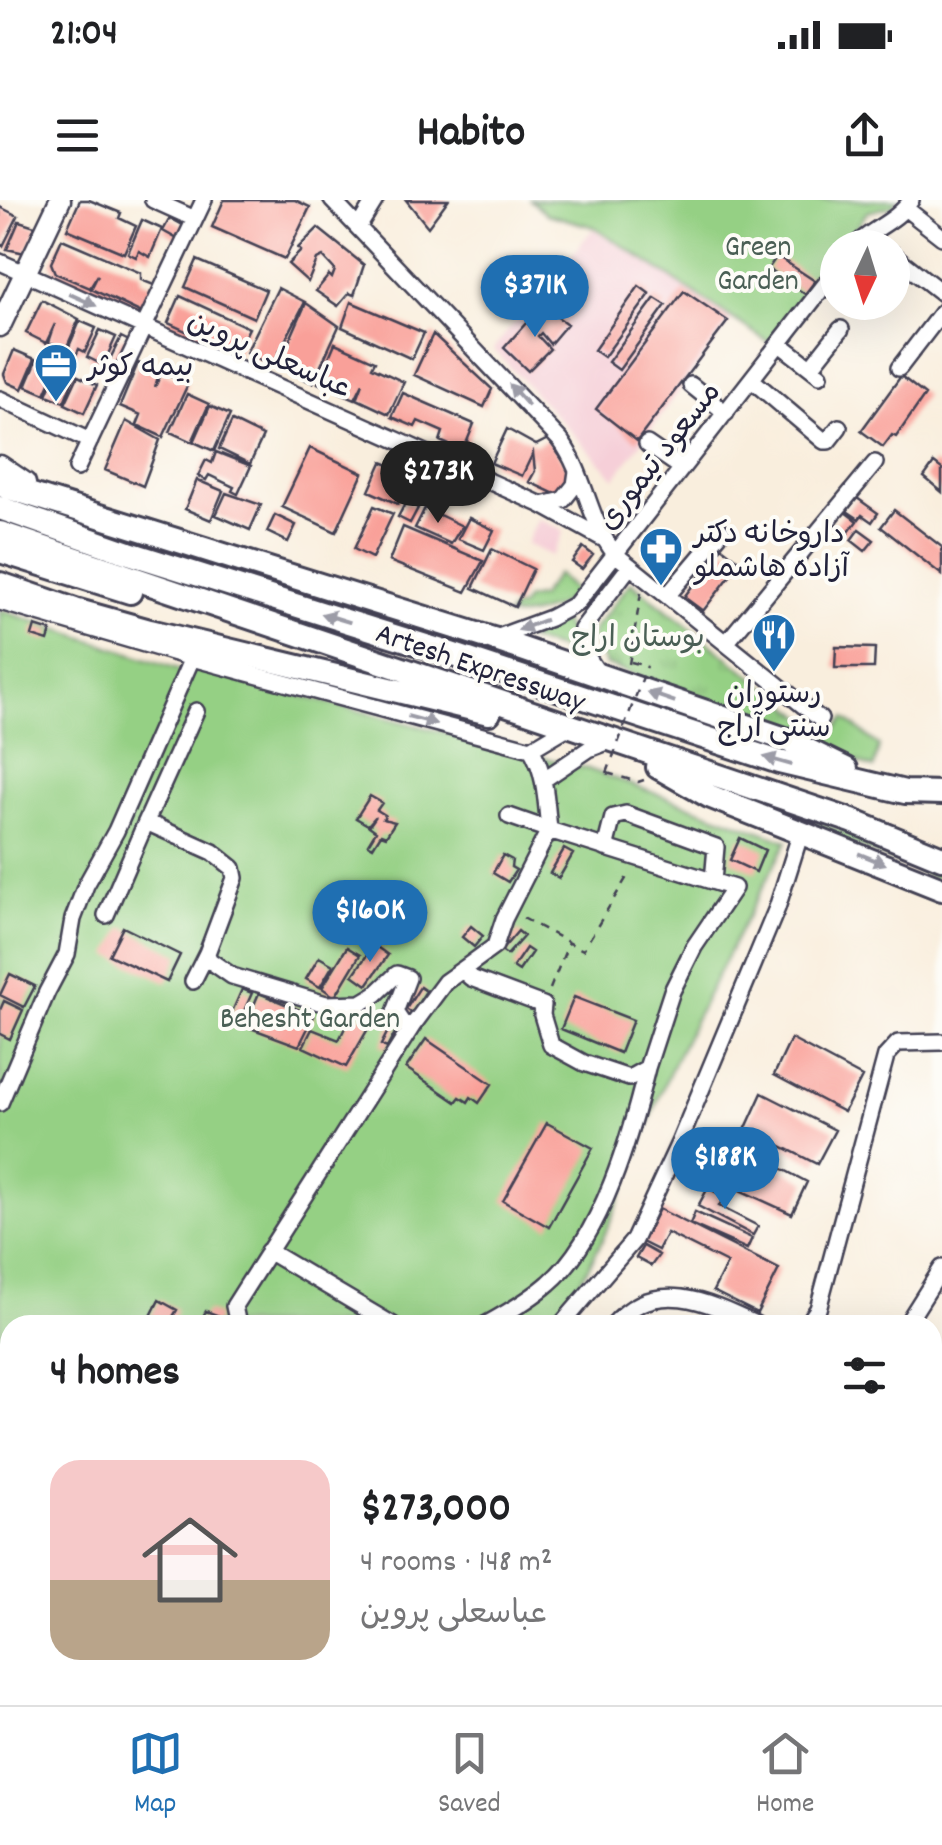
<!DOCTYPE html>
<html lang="en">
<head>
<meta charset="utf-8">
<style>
  :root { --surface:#fff; --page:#f2f2f2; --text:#202124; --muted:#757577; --line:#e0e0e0; --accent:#1f6fb2 }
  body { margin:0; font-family:Dekko,"Playpen Sans Arabic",sans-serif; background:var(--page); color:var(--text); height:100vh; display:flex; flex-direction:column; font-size:38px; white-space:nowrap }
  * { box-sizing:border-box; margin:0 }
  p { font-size:32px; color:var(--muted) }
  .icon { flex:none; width:55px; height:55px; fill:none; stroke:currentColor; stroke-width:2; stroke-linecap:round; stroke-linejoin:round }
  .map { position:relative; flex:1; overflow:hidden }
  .sheet { position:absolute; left:0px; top:1115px; width:942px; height:390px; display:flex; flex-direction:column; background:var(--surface); border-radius:30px 30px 0 0; box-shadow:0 10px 40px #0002 }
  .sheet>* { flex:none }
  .needle { width:65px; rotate:184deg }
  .fabs { position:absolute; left:820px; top:30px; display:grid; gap:20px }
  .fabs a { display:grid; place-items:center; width:90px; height:90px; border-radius:50%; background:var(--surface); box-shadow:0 10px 40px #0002; font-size:50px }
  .price { position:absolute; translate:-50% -85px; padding:0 22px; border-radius:35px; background:var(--accent); color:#fff; font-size:32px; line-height:65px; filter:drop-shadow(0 2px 5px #0008) }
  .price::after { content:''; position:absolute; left:50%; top:60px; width:30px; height:22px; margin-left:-15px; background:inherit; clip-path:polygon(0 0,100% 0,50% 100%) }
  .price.active { background:#222; color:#fff }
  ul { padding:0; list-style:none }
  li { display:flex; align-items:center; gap:30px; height:250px; padding:0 50px }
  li+li { border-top:2px solid var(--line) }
  li span { display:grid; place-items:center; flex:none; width:280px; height:200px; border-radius:30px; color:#555 }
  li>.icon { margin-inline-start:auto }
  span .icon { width:120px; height:120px; fill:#fffc; stroke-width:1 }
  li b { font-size:42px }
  h2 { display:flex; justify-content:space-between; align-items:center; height:120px; padding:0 50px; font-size:42px }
  .status { display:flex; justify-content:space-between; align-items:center; height:70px; padding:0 50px; background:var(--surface); direction:ltr }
  .status svg { height:28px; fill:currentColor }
  header { display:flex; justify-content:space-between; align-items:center; height:130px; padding:0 50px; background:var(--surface); font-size:45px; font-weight:800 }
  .dock { display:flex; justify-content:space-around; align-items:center; height:140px; border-top:2px solid var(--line); background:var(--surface); font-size:28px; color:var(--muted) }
  .dock a { display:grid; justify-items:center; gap:5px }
  .dock .active { color:var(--accent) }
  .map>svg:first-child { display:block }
</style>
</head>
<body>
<div class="status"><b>21:04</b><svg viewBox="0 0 49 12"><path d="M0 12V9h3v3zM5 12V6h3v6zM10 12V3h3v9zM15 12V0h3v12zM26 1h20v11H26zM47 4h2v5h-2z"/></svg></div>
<header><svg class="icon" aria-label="menu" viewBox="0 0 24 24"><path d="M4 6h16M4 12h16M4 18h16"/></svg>Habito<svg class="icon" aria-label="share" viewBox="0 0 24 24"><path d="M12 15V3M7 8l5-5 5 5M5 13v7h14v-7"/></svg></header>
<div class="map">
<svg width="942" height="1505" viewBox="0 0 942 1505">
  <defs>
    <pattern id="park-tufts" width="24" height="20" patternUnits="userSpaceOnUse" patternTransform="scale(2.5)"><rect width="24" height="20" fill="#95d084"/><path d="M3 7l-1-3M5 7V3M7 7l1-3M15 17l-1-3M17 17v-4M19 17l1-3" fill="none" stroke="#80b273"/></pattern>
  </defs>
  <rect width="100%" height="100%" fill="#fdfcf7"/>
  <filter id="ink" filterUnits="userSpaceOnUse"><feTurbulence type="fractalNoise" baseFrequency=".01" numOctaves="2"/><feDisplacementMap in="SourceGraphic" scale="20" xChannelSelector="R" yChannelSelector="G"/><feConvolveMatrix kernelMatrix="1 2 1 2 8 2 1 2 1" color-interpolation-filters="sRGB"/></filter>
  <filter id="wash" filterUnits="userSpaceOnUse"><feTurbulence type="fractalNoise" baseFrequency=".0048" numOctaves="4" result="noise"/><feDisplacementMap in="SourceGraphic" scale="40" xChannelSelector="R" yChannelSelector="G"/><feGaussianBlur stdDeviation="2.25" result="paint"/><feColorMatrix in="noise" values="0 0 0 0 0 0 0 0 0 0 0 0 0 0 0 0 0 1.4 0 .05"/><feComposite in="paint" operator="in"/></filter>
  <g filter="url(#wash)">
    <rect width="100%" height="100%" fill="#f9eedd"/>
    <path fill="#f6cfd8" d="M593,29L733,119L615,278L493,149Z
      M538,319L564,331L552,356L526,344Z"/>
    <path fill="#95d084" stroke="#5c7960" stroke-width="2.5" d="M530,0H897L893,6L867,12L844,47L838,48L837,57L773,145L594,27L547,14Z
      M557,374L575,392C562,409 528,418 507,416L514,408H520L526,399L540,397Z
      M0,410L178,469L206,472L588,569L787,641C748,716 708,790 672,867C638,938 604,1077 543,1125H10V1493L0,1490Z
      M562,420L580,456L528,440Z
      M696,580L880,644L942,671V681Z"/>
    <path fill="url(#park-tufts)" stroke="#5c7960" stroke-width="2.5" d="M631,382L830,537L845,518L879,546L874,568L838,555L795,530L606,465L592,439L593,430Z"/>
    <g id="blocks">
      <path fill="#f9a099" d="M80,0H89L121,13L119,18L136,26L124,53L67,29Z
        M224,0H295L310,7L285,59L212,27Z
        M406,0H448L428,27Z
        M0,7L18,16L3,46L0,45Z
        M170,18L188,28L181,41L163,31Z
        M142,20L162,29L150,57L139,51L136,57L128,53Z
        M19,21L38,27L25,53L7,49Z
        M318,28L364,65L354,95L349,93L338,106L316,91L329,75L332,78L335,70L323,57L317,60L308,82L288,64L301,51L298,48Z
        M62,39L141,73V80L159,87L146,115L91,89L98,75L90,88L55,73L51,63Z
        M777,56L815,81L805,94L768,69Z
        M197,60L266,90L254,118L185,87Z
        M639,86L650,94L604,157L594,150Z
        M278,88L305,102L272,166L246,153Z
        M684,91L728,121L637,241L596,209Z
        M180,96L249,128L236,154L168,123Z
        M655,98L666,105L619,170L608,162Z
        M42,100L79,119L66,149L49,142L55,124L46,143L26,133Z
        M351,102L424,133L412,159L342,127Z
        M306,103L339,126L313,183L278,167Z
        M548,110L567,124L550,144L541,133L538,136L550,149L528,171L504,148L527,122L534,129Z
        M80,121L96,128L85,152L79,149L76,155L67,151Z
        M100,130L116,137L103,165L87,157Z
        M433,134L492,189L484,207L414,175Z
        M121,137L133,143L118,175L105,169Z
        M335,143L375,161L372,167L404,182L389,214L357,199L363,183L355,199L318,183Z
        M14,150L35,159L22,189L7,182L4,174Z
        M37,160L56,169L45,194L26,186Z
        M138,163L159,173L155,187L162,172L188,184L163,237L137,225L141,215L120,206Z
        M59,165L76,172L64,202L47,195Z
        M78,176L97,185L84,213L65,204Z
        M901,176L925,195L896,237L892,235L883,247L861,231Z
        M403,193L474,224L463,251L440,241L443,232L418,221L415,227L392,217Z
        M187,194L209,204L192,242L170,232Z
        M210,206L230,215L214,251L194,242Z
        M126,221L160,240L143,286L105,270Z
        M232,221L263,236L250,264L219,249Z
        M507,229L536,245L548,239L575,278L557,295L529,282L535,271L533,253L522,276L491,263Z
        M310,248L363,273L336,332L282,307Z
        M216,252L251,266L238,294L232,291L234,287L209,275L206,280L198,276L206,260L212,263Z
        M382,262L411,274L398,304L369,291Z
        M934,263L942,269V292L924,277Z
        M433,266L447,272L432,305L418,299Z
        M197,280L223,291L211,320L185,309Z
        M226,293L261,305L250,330L216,315Z
        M857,298L878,313L872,322L862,315L859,319L847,311Z
        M406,302L418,308L410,323L398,317Z
        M374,306L393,314L372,358L354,349Z
        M425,308L462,326L451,344L415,328Z
        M894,310L942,347V375L881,327Z
        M845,312L857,321L846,336L833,326Z
        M275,315L296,325L288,342L267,332Z
        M469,318L494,330L484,350L458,339Z
        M403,327L483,361L466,392L389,361Z
        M859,329L874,340L865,351L851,340Z
        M583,347L593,355L582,369L572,362Z
        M722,347L741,362L703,411L684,397Z
        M492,349L533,369L515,407L473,388Z
        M35,426L51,431L48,441L32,436Z
        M836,447L875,448L874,468H835Z
        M370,596L382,603L377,610L385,615L383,619L395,622L386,636L381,634L373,647L368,644L376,631L369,626L376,616L368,625L356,618Z
        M740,638L765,650L756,672L730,660Z
        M564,649L573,654L559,678L550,673Z
        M503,655L512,660L511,667L516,670L508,682L493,673Z
        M471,726L483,736L474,747L462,737Z
        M123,727L180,755L167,782L109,755Z
        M518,731L524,736L507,755L501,751Z
        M374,745L388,755L367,785L353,775Z
        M347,747L360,755L335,797L322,788Z
        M526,748L532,752L519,771L513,767Z
        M319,757L333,765L320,787L306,779Z
        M10,774L35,786L24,807L0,795Z
        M420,787L426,791L412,813L406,809Z
        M242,789L252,793L241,818L231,814Z
        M259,793L314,816L299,846L245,826Z
        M574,797L633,820L620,853L561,829Z
        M4,801L23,810L10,839L0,834V810Z
        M353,811L372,822L346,867L303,847L312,829L339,840Z
        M392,823L398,827L387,848L381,845Z
        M426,839L492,884L479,903L471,897L468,902L460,897L456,902L406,868Z
        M791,839L862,877L844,912L774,875Z
        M762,893L835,930L817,964L746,928Z
        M547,923L593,948L549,1027L503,1001Z
        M735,944L807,982L792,1014L720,981Z
        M708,988L724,997L719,1006L758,1026L753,1035L698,1006Z
        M659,1009L779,1069L757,1113L713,1091L727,1063L667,1033L658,1050L642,1042Z
        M695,1012L752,1038L747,1049L690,1024Z
        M643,1046L659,1055L651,1066L636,1058Z
        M159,1100L177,1110L168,1125L151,1116Z
        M206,1111L219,1116L214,1125H198Z
        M0,1281L10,1286V1318L0,1340Z
        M222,1495H265L260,1505H217Z
        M308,1495H325L336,1499L333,1505H308L305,1504Z"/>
    </g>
  </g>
  <g filter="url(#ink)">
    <use href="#blocks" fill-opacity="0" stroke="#424153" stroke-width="2.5"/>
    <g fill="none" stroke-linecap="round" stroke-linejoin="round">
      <defs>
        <path id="minor" d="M153,0L195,19
          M332,0L561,241C586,276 588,320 615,354L820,519
          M905,8L942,37
          M359,26L375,0
          M853,48C870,29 897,22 911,0
          M892,54L942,93
          M0,62L542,305L602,338
          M780,144L820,175
          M811,167L841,129
          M899,168L942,112
          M752,180L824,241H828L839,227
          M691,185L726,213
          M0,199L90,241
          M647,244L682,268
          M77,268L204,0
          M542,305L563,300L575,285L577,271
          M668,395L722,331
          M0,402L192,458L531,549L568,527
          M493,439L550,418L576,404L838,68
          M727,442L875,263
          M600,476L586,455L582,429L630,366
          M196,511L146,622L213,652L233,668L235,678L207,753L209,760L232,776L326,804L361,803L376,794L397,774L408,778L395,812L403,824L413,825L445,782L462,770L471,778L543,805L542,815L551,845L584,863L629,878L647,868L672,791L694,747L734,688L549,630C546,602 546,573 531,549
          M543,580L589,549L610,541
          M605,648L613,617L626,614L716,647L713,681
          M106,715L146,622
          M462,770L495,746L504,719L549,630L509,616
          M193,781L207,753
          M0,903L47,792L67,754L73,719L86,685L116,631L192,458
          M268,1051L393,1125
          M238,1125L234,1106L413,825
          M485,1125C507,1113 531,1099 549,1083C602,1038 631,933 647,868
          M561,1125L634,1040L679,943L777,708L801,632
          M613,1125C655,1076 708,1102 757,1125
          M807,1125L818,1109L886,856L898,843L942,842
          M906,1125L942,1068
          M932,1312L942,1318
          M94,1505L106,1495
          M441,1505L445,1495"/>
        <path id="major" d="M0,126L60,0
          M0,266L25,283"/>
        <path id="highway" d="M0,285L493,439L785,539L846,569
          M0,308L129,353L445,452L779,562L905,592L942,593
          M0,333L852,621L942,658
          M0,351L130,392
          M0,384L75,410L150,431L489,513
          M658,567L709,596L942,689"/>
      </defs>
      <use href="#minor" stroke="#424153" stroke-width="20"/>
      <use href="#major" stroke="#424153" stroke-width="25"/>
      <use href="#highway" stroke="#424153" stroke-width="28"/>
      <path stroke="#424153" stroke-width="2.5" stroke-dasharray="8 8" stroke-linecap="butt" d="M631,462L647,466
        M629,464L641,393
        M607,573L638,582L644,580
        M523,718L583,750L627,677
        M550,789L569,742"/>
      <use href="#minor" stroke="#fff" stroke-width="15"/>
      <use href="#major" stroke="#fff" stroke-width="20"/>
      <use href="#highway" stroke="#fff" stroke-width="22"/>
      <path stroke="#424153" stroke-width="2.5" stroke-dasharray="8 8" stroke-linecap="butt" d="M607,573L647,466"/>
    </g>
    <defs><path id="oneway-solid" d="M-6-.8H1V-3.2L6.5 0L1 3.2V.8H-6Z" transform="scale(2.5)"/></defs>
    <g fill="#9c9ca7">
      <use href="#oneway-solid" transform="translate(83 100) rotate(24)"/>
      <use href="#oneway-solid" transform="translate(519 195) rotate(-132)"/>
      <use href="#oneway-solid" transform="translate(336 418) rotate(-163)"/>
      <use href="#oneway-solid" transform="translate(532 425) rotate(159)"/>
      <use href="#oneway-solid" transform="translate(661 497) rotate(-161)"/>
      <use href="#oneway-solid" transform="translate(422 520) rotate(15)"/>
      <use href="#oneway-solid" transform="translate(778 561) rotate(-164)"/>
      <use href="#oneway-solid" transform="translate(872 659) rotate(22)"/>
    </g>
  </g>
  <defs>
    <symbol id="office-pin" viewBox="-11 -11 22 30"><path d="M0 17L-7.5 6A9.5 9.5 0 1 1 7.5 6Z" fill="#1f6fb2" stroke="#fdfcf7"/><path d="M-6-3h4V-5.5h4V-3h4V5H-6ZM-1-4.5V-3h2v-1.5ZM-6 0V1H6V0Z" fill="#fff"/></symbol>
    <symbol id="pharmacy-pin" viewBox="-11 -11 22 30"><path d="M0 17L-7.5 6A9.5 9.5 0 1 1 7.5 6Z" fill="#1f6fb2" stroke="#fdfcf7"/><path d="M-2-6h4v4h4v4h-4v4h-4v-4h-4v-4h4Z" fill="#fff"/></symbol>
    <symbol id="restaurant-pin" viewBox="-11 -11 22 30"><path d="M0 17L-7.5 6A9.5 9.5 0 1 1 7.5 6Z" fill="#1f6fb2" stroke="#fdfcf7"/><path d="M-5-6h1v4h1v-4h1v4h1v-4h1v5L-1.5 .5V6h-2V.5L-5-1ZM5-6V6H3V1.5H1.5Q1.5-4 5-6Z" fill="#fff"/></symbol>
  </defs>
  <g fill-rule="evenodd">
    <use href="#office-pin" x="31" y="140" width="50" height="68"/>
    <use href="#pharmacy-pin" x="636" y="324" width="50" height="68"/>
    <use href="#restaurant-pin" x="749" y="410" width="50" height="68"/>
  </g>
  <g text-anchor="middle" stroke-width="8" stroke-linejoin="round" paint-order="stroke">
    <g font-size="30" fill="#4a5f55" stroke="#fdfcf7">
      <text x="758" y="55">Green<tspan x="758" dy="34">Garden</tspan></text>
      <text x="638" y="446">بوستان اراج</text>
      <text x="310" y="827">Behesht Garden</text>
    </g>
    <g font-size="30" fill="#22223b" stroke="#fdfcf7">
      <text transform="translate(270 153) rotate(24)" y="10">عباسعلی پروین</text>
      <text transform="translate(658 255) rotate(-52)" y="10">مسعود تیموری</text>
      <text transform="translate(481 466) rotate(19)" y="10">Artesh Expressway</text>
    </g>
    <g font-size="30" fill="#22223b" stroke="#fdfcf7" text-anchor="start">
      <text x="88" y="175">بیمه کوثر</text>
      <text x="694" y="342">داروخانه دکتر<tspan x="694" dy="34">آزاده هاشملو</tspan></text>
      <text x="774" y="502" text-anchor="middle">رستوران<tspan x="774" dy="34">سنتی آراج</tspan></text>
    </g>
  </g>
</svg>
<div class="fabs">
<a><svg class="needle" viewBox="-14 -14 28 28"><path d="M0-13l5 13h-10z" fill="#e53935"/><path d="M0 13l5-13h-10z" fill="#757577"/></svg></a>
</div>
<b class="price" style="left:535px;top:140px">$371K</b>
<b class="price active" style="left:438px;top:326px">$273K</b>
<b class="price" style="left:370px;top:765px">$160K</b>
<b class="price" style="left:725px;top:1012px">$188K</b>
<section class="sheet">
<h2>4 homes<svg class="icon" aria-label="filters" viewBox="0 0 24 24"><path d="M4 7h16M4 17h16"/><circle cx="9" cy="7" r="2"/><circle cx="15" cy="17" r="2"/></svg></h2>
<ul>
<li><span style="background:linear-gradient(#f6c9c9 60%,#b9a48a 0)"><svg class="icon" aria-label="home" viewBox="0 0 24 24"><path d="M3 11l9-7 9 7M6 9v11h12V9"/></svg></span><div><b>$273,000</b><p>4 rooms · 148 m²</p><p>عباسعلی پروین</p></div></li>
</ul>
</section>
</div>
<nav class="dock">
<a class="active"><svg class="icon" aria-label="map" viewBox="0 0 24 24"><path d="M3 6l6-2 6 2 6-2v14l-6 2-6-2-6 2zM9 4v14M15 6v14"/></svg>Map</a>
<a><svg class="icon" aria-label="saved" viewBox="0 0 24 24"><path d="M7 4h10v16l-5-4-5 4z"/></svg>Saved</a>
<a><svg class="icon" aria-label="home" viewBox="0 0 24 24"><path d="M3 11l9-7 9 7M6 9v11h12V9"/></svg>Home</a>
</nav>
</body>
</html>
